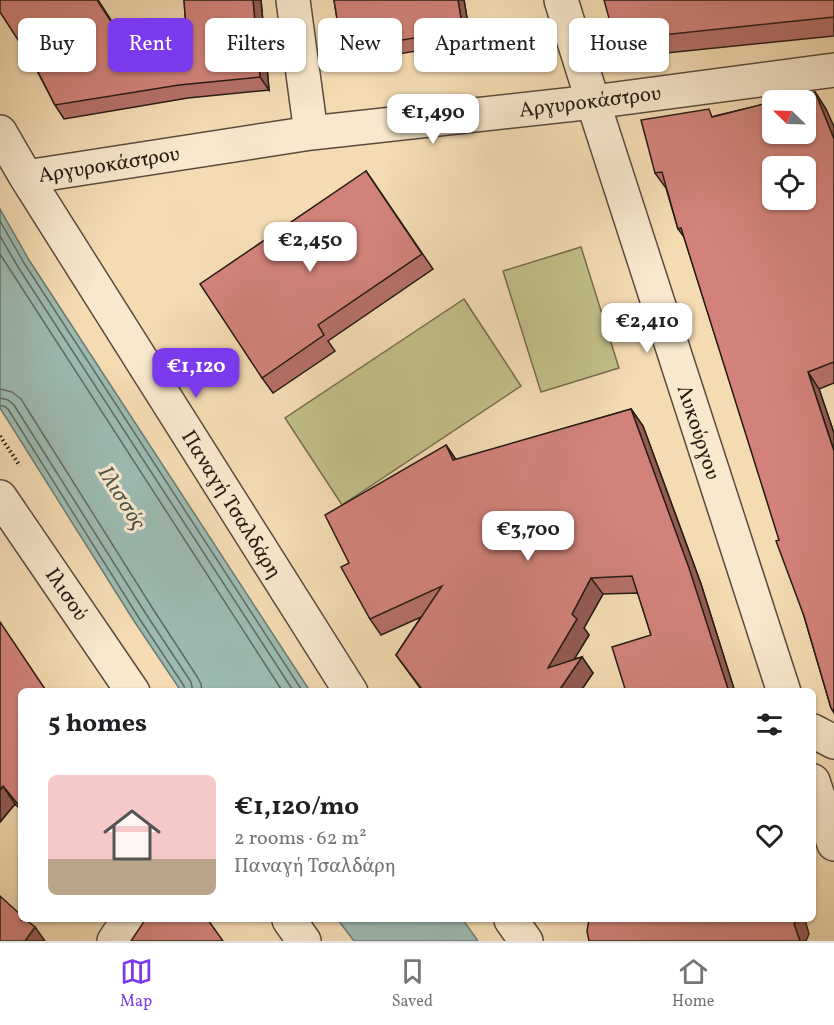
<!DOCTYPE html>
<html lang="en">
<head>
<meta charset="utf-8">
<style>
  :root { --surface:#fff; --page:#f2f2f2; --text:#202124; --muted:#757577; --line:#e0e0e0; --accent:#7c3aed }
  body { margin:0; font-family:Vollkorn,serif; background:var(--page); color:var(--text); height:100vh; display:flex; flex-direction:column; font-size:22px; white-space:nowrap }
  * { box-sizing:border-box; margin:0 }
  p { font-size:20px; color:var(--muted) }
  .icon { flex:none; width:33px; height:33px; fill:none; stroke:currentColor; stroke-width:2; stroke-linecap:round; stroke-linejoin:round }
  .map { position:relative; flex:1; overflow:hidden }
  .side { position:absolute; left:18px; top:688px; width:798px; height:234px; display:flex; flex-direction:column; background:var(--surface); border-radius:9px; box-shadow:0 2px 4px #0004 }
  .side>* { flex:none }
  .guide { position:absolute; left:18px; top:18px; width:798px; height:54px; display:flex; gap:12px }
  .needle { width:39px; rotate:293deg }
  .tools { position:absolute; left:762px; top:90px; display:grid; gap:12px }
  .tools a { display:grid; place-items:center; width:54px; height:54px; border-radius:9px; background:var(--surface); box-shadow:0 2px 4px #0004; font-size:30px }
  .price { position:absolute; translate:-50% -51px; padding:0 14px; border-radius:12px; background:#fff; color:#222; font-size:20px; line-height:39px; filter:drop-shadow(0 2px 3px #0008) }
  .price::after { content:''; position:absolute; left:50%; top:36px; width:18px; height:14px; margin-left:-9px; background:inherit; clip-path:polygon(0 0,100% 0,50% 100%) }
  .price.active { background:var(--accent); color:#fff }
  ul { padding:0; list-style:none }
  li { display:flex; align-items:center; gap:18px; height:150px; padding:0 30px }
  li+li { border-top:2px solid var(--line) }
  li span { display:grid; place-items:center; flex:none; width:168px; height:120px; border-radius:9px; color:#555 }
  li>.icon { margin-inline-start:auto }
  span .icon { width:72px; height:72px; fill:#fffc; stroke-width:1 }
  li b { font-size:26px }
  h2 { display:flex; justify-content:space-between; align-items:center; height:72px; padding:0 30px; font-size:26px }
  .tag { padding:0 21px; border-radius:9px; background:var(--surface); box-shadow:0 2px 4px #0004; font-size:21px; line-height:54px }
  .tag.active { background:var(--accent); color:#fff }
  .tab-bar { display:flex; justify-content:space-around; align-items:center; height:84px; border-top:2px solid var(--line); background:var(--surface); font-size:16px; color:var(--muted) }
  .tab-bar a { display:grid; justify-items:center; gap:3px }
  .tab-bar .active { color:var(--accent) }
  .map>svg:first-child { display:block }
</style>
</head>
<body>
<div class="map">
<svg width="834" height="941" viewBox="0 0 834 941">
  <rect width="100%" height="100%" fill="#f4dbb2"/>
  <filter id="stains"><feTurbulence type="fractalNoise" baseFrequency=".00333" numOctaves="4"/><feColorMatrix values="0 0 0 0 .2 0 0 0 0 .09 0 0 0 0 .02 0 0 0 .5 -.17"/></filter>
  <radialGradient id="worn" r=".72"><stop offset=".6" stop-color="#630" stop-opacity="0"/><stop offset="1" stop-color="#630" stop-opacity=".3"/></radialGradient>
  <path fill="#c1be88" stroke="#746d4e" stroke-width="1.5" d="M581,247L619,368L541,392L503,271Z
    M464,299L521,386L342,505L285,418Z"/>
  <path fill="#9cbab1" stroke="#6d7b72" stroke-width="1.5" d="M0,209L29,260L310,691H181L134,621L0,408Z
    M338,920H463L478,941H354Z"/>
  <g fill="none" stroke-linecap="round" stroke-linejoin="round">
    <path stroke="#616b62" stroke-width="1.5" d="M0,221L24,263L303,692
      M0,236L18,267L294,692
      M0,254L283,692
      M0,389L12,392L21,399L153,609L198,678L201,684L202,692
      M0,398L8,400L14,405L146,614L191,682L193,692
      M0,406H4L8,409L139,618L184,686L185,692"/>
    <defs>
      <path id="minor" d="M293,0L311,133
        M561,0L593,102L784,692
        M0,132L26,177L351,692
        M26,177L311,133L593,102L834,70
        M0,497L133,692
        M813,731L834,742
        M813,781L834,844
        M289,920L304,941
        M511,920L526,941
        M114,941L128,920"/>
    </defs>
    <use href="#minor" stroke="#5a4c3c" stroke-width="36"/>
    <path stroke="#261c14" stroke-width="4" stroke-dasharray="1.5 3" stroke-linecap="butt" d="M0,436L20,466"/>
    <use href="#minor" stroke="#f8e8cd" stroke-width="33"/>
  </g>
  <path fill="#b57069" stroke="#261c14" stroke-width="1.5" d="M0,0H98L120,34L186,27L184,0H261L269,90L188,98L64,119L55,105Z
    M334,0H464L471,42L350,62L342,50Z
    M834,0V36L627,57L615,40Z
    M815,92L826,109L834,127V383L819,389L834,433V713L831,708L804,616L684,237L678,229L666,188L655,173L715,116Z
    M366,171L433,269L328,341L335,351L273,393L262,378Z
    M631,409L643,426L701,584L735,692H626L651,635L638,593L603,594L584,628L589,635L574,659L582,657L593,673L580,692H423L396,655L421,617L381,635L370,619L349,563L446,445L456,460Z
    M0,622L21,692V810L15,804L0,822Z"/>
  <path fill="#935b55" stroke="#261c14" stroke-width="1.5" d="M97,0H98L128,48L119,34Z
    M253,0H261L269,90L260,77Z
    M458,0H464L471,42L463,30Z
    M815,92L826,109L834,127V139Z
    M808,372L819,389L834,433V451Z
    M631,409L643,426L701,584L735,692H729Z
    M446,445L457,461L453,460Z
    M591,578L603,594L584,628L589,635L559,684L548,668L572,614Z
    M582,657L593,673L580,692H558Z
    M3,786L15,804L0,822V790Z
    M797,920H805L809,934L806,941H800L794,924Z
    M35,927L45,941H25Z"/>
  <path fill="#d2827a" stroke="#261c14" stroke-width="1.5" fill-rule="evenodd" d="M0,0H97L119,34L146,32L147,33V32L186,27L184,0H253L260,77L179,85L55,105L35,66L0,12Z
    M334,0H458L463,30L342,50Z
    M604,0H834V17L615,40Z
    M815,92L834,139V362L808,372L834,451V712L831,708L804,616L776,541L779,540L681,228L678,229L662,172L655,173L641,120L709,109L712,117L772,102V134H806V100H779ZM772,166H806V200H772Z
    M366,171L422,254L318,325L324,335L262,378L200,284Z
    M631,409L689,568L729,692H655V691L626,692L612,647L651,635L632,576L591,578L572,614L577,619L548,668L582,657L558,692H424L396,655L442,586L370,619L341,567L349,563L325,515L446,445L453,460Z
    M0,622L47,692H21V808L3,786L0,790Z
    M0,896L21,915V920H26L35,927L25,941H0Z
    M145,920H208L223,941H131Z
    M589,920H797L794,924L800,941H589L587,931Z"/>
  <g text-anchor="middle" stroke-width="6" stroke-linejoin="round" paint-order="stroke">
    <g font-size="21" fill="#261c14" stroke="#f8e8cd">
      <text transform="translate(590 101) rotate(-7)" y="7">Αργυροκάστρου</text>
      <text transform="translate(109 164) rotate(-9)" y="7">Αργυροκάστρου</text>
      <text transform="translate(699 432) rotate(72)" y="7">Λυκούργου</text>
      <text transform="translate(232 504) rotate(58)" y="7">Παναγή Τσαλδάρη</text>
      <text transform="translate(67 594) rotate(56)" y="7">Ιλισού</text>
    </g>
    <g font-size="22" font-style="italic" fill="#4f534b" stroke="#f8e8cd">
      <text transform="translate(123 497) rotate(58)" y="8">Ιλισσός</text>
    </g>
  </g>
  <rect width="100%" height="100%" filter="url(#stains)"/>
  <rect width="100%" height="100%" fill="url(#worn)"/>
</svg>
<div class="tools">
<a><svg class="needle" viewBox="-14 -14 28 28"><path d="M0-13l5 13h-10z" fill="#e53935"/><path d="M0 13l5-13h-10z" fill="#757577"/></svg></a>
<a><svg class="icon" aria-label="locate" viewBox="0 0 24 24"><circle cx="12" cy="12" r="6"/><path d="M12 2v4M12 18v4M2 12h4M18 12h4"/></svg></a>
</div>
<b class="price" style="left:433px;top:145px">€1,490</b>
<b class="price" style="left:310px;top:273px">€2,450</b>
<b class="price" style="left:647px;top:354px">€2,410</b>
<b class="price active" style="left:196px;top:399px">€1,120</b>
<b class="price" style="left:528px;top:562px">€3,700</b>
<div class="guide">
<a class="tag">Buy</a>
<a class="tag active">Rent</a>
<a class="tag">Filters</a>
<a class="tag">New</a>
<a class="tag">Apartment</a>
<a class="tag">House</a>
</div>
<section class="side">
<h2>5 homes<svg class="icon" aria-label="filters" viewBox="0 0 24 24"><path d="M4 7h16M4 17h16"/><circle cx="9" cy="7" r="2"/><circle cx="15" cy="17" r="2"/></svg></h2>
<ul>
<li><span style="background:linear-gradient(#f6c9c9 70%,#b9a48a 0)"><svg class="icon" aria-label="home" viewBox="0 0 24 24"><path d="M3 11l9-7 9 7M6 9v11h12V9"/></svg></span><div><b>€1,120/mo</b><p>2 rooms · 62 m²</p><p>Παναγή Τσαλδάρη</p></div><svg class="icon" aria-label="heart" viewBox="0 0 24 24"><path d="M12 20l-8-8c-3-5 5-10 8-4 3-6 11-1 8 4z"/></svg></li>
</ul>
</section>
</div>
<nav class="tab-bar">
<a class="active"><svg class="icon" aria-label="map" viewBox="0 0 24 24"><path d="M3 6l6-2 6 2 6-2v14l-6 2-6-2-6 2zM9 4v14M15 6v14"/></svg>Map</a>
<a><svg class="icon" aria-label="saved" viewBox="0 0 24 24"><path d="M7 4h10v16l-5-4-5 4z"/></svg>Saved</a>
<a><svg class="icon" aria-label="home" viewBox="0 0 24 24"><path d="M3 11l9-7 9 7M6 9v11h12V9"/></svg>Home</a>
</nav>
</body>
</html>
